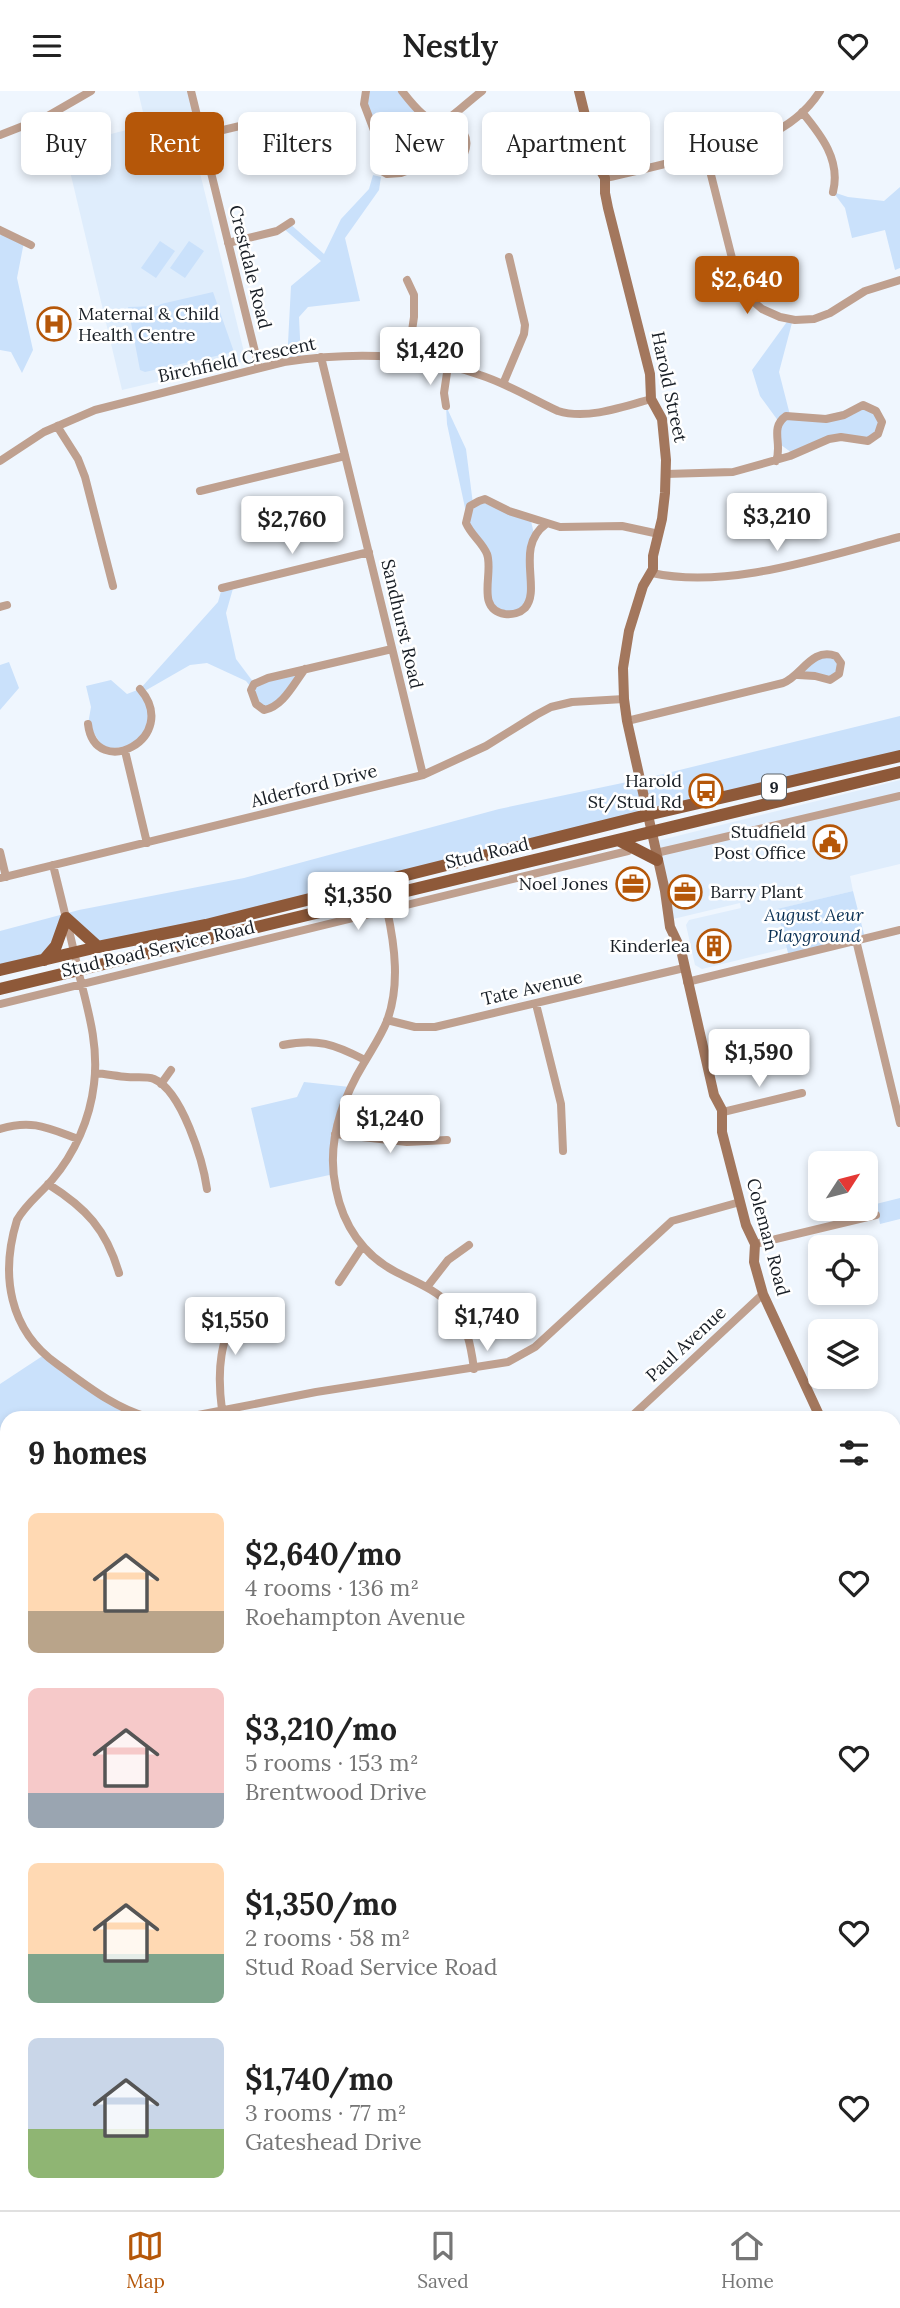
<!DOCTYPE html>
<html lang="en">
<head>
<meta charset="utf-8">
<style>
  :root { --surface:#fff; --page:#f2f2f2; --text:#222; --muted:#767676; --line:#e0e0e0; --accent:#b55709 }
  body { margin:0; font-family:Lora,serif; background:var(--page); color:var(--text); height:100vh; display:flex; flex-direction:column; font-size:26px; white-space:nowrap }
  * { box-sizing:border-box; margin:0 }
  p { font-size:23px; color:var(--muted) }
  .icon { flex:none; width:38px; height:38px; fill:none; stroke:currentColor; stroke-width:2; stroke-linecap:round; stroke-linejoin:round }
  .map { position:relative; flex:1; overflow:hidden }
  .drawer { position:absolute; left:0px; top:1320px; width:901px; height:800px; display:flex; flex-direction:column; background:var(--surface); border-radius:21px 21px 0 0; box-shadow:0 4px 10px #0003 }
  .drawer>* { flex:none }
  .guide { position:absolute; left:21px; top:21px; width:859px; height:63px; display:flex; gap:14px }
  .needle { width:46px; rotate:54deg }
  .fabs { position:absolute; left:808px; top:1060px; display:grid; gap:14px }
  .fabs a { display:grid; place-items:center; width:70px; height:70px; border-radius:10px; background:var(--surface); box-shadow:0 4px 10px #0003; font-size:35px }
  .price { position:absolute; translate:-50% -60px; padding:0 16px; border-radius:7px; background:#fff; color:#222; font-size:23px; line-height:46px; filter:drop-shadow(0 2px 4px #0008) }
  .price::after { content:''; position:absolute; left:50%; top:42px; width:21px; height:16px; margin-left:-10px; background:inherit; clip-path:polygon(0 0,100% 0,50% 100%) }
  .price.on { background:var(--accent); color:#fff }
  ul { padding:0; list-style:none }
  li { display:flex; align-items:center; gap:21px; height:175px; padding:0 28px }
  li span { display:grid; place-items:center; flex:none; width:196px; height:140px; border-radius:10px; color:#555 }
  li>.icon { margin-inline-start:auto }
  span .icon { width:84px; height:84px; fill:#fffc; stroke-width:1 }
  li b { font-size:30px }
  h2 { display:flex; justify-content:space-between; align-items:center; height:84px; padding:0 28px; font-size:30px }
  .tag { padding:0 24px; border-radius:10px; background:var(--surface); box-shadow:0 4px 10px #0003; font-size:24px; line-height:63px }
  .tag.on { background:var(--accent); color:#fff }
  header { display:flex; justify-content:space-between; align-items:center; height:91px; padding:0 28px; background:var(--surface); font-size:32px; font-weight:600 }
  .tab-bar { display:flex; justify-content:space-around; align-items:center; height:98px; border-top:2px solid var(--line); background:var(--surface); font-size:19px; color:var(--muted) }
  .tab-bar a { display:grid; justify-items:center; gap:4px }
  .tab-bar .on { color:var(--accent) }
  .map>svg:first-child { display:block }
</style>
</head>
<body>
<header><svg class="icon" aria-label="menu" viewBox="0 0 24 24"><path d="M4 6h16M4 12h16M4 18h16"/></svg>Nestly<svg class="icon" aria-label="heart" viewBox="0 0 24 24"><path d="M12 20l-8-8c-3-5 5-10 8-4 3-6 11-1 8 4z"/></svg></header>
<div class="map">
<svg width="900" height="2119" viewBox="0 0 900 2119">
  <rect width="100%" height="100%" fill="#eff6fe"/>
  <path fill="#dfedfc" d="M138,0H191L196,22L186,25L245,265L241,271L122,299L64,55L146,34Z
    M900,689V773L850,785L853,800L778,818L787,857L702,878L695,874L686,834L689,829L741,817L740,812L669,829L653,751Z
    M0,1445L7,1451V2112H451L452,2119H0Z
    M900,2014V2119H691L704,2112H894V2017Z"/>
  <path fill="#cae1fb" d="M366,0H402L422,25L446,29L465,46L461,65L385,82L364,10Z
    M373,84L381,86L379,99L345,147L360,210L308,216L299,226L301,268L287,271L291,195L321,170L283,137L289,132L324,163L341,128L369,98Z
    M900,96V177L895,179L885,139L852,147L845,117L833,101L848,106L884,110Z
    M2,140L24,151L17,187L33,259L22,282L11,261L0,259V145Z
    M160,150L175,160L156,187L141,177Z
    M189,150L204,160L185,187L170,177Z
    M213,201L234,261L145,281L140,279L128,216L158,215L161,213Z
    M789,228H793L779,281L790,324L815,328L860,315L879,323L876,346L834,347L795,364L781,354L779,331L760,305L752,279Z
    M446,315L466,358L473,413L479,410L531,430L534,443L529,510L512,523L490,513V475L470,440L447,333Z
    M234,494L226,522L236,568L254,592L305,578L278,613L259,616L251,596L246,590L207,572L190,574L143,601L151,631L136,655L104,658L88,633L91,616L86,595L111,589L127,603L140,598L218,511L222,497Z
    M836,565L841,580L825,588L800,579L811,568Z
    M9,571L19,597L0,619V574Z
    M900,625V665L98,856L66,828L53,859L0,879V840L79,819L244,787L499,718L651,686Z
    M853,800L865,847L789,866L777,818Z
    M304,991L350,996L340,1020L334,1083L270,1097L251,1017L297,1006Z
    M900,1107V1128L880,1133L876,1113Z
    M44,1264L124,1319L120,1326H7V1451L0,1445V1436L2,1435L0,1425V1293Z
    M900,1588V2014L894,2017V1590Z
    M451,2112H704L691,2119H452Z"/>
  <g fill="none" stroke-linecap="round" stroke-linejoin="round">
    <path stroke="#567ca4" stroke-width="2.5" d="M489,2112L490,2119"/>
    <path stroke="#bfa08f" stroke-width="8" d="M191,0L259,277
      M366,0L364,13L375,42L377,67L382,80L387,83L401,82L427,72L451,70L464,63C471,47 462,34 446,29
      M402,0C440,49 441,32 482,0
      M802,21C821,44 841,69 833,101
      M0,44L46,26L91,0
      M202,44L265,29
      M706,64L737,187L747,205L762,218L780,226L795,229L814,228L830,222L865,200L900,189
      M605,87C633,81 661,74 689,67C739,56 791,46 820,0
      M0,139L31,154
      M228,152L277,140L291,131
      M407,189L414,204V226L408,267
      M321,266L423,684
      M503,293L524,243L525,234L509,166
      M446,315L444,302L448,275
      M57,335L78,368L85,386L113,495
      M0,370L44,341L95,319L284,271C350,261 417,261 480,284C508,293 532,308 558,320C587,329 623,316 651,308
      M666,383L733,381L790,365L829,348L841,346L868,350L878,343L882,331L876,320L863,314L844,324L826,328L786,325C769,337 783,353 776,370
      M200,400L345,365
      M546,433C514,456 542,498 525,517C520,522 512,524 505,523C475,518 494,482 487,463C482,451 471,444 466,432L470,415L479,410L485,408L509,420L560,436L622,435L659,443
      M652,482C729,499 825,465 900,446
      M222,497L369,461
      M0,516L7,514
      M305,578C294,592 283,616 264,619L256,613L251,599L254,593L268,587L392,558
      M627,630L783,592C802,585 811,556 836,565L841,572L839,583L830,589L815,585L798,584
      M88,633C95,691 182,647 140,598
      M125,660L147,752
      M0,761L6,786
      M656,762L900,705
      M53,774C62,810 71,846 79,883C88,919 99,955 94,993C90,1028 75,1062 52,1089C40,1103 26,1113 17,1129C0,1184 9,1239 57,1273C85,1293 114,1317 148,1326
      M0,787L423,684L486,655L536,624L551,616L572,611L624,608
      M387,819C395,855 400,895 387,930C381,945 372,958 364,972C341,1010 326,1053 336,1098C343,1134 363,1164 396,1181C415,1191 435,1198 450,1214C467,1232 471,1255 474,1278
      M856,849L900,1032
      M687,891L900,839
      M0,913L628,760
      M536,913L561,1013L563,1060
      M387,929L415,936H435L684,877
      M283,954C317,947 334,953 365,969
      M95,982C106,983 117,985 127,986C136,987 146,985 154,988C182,1000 203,1070 207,1098
      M161,993L171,979
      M723,1021L802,1002
      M0,1038C32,1028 48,1037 78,1048
      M335,1043L407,1051L447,1049
      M48,1093C86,1117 106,1138 119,1182
      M755,1153L876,1124
      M339,1191L362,1156
      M427,1196L448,1169L469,1154
      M222,1319C216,1274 222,1254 236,1212
      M188,1326L316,1301L508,1271L535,1256L672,1130L740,1111
      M631,1326L763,1203
      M894,1389L900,1388
      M0,1658L7,1656
      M0,1870L1,1874
      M451,2112L452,2119"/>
    <path stroke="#a3775d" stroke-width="10" d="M579,0L597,73L605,87V102L608,117L650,283L651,308L662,328L666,369L665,402L662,428L653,465V478L643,495L629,540L623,577L624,608L627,630L665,800L670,836L681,859L714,1004L722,1019V1041L746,1134L755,1153L754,1171L763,1203L820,1326
      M894,1483L900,1496"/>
    <path stroke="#8e5939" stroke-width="12" d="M618,749L657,769
      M44,869L56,855L66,827L98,856
      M0,879L98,856L206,834L647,724L900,665
      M0,898L900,681"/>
  </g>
  <defs>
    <symbol id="hospital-ring" viewBox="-11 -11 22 22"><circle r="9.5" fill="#fff" stroke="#b55709" stroke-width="1.5"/><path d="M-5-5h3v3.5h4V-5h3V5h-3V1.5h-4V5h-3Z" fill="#b55709"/></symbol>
    <symbol id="bus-ring" viewBox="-11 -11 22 22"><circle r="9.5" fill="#fff" stroke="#b55709" stroke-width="1.5"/><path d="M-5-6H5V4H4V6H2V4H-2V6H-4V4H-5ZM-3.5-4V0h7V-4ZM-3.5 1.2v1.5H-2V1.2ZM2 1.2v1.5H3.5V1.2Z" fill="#b55709"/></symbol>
    <symbol id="civic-ring" viewBox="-11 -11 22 22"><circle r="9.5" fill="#fff" stroke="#b55709" stroke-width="1.5"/><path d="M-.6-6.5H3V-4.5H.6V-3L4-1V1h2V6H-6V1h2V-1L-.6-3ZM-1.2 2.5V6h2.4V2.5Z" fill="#b55709"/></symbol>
    <symbol id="office-ring" viewBox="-11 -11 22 22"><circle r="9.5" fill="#fff" stroke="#b55709" stroke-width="1.5"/><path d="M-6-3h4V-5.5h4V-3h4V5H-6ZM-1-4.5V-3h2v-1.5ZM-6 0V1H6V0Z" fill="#b55709"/></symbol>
    <symbol id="building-ring" viewBox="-11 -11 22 22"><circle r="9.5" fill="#fff" stroke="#b55709" stroke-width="1.5"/><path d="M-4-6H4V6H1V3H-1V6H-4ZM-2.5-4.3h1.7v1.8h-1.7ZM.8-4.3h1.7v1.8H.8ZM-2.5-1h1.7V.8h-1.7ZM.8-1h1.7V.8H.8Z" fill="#b55709"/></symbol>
  </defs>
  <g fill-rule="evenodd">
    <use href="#hospital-ring" x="35" y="214" width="38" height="38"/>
    <use href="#bus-ring" x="687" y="681" width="38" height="38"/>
    <use href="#civic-ring" x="811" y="732" width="38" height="38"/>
    <use href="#office-ring" x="614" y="774" width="38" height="38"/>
    <use href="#office-ring" x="666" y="782" width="38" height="38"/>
    <use href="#building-ring" x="695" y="836" width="38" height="38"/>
  </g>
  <g text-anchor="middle" stroke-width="5" stroke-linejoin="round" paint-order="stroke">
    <rect fill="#fff" stroke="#5d6266" stroke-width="2" x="762" y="683.5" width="24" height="25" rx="5"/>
    <g font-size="16" font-weight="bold" fill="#181e25">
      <text x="774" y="702">9</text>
    </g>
    <g font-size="18" fill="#181e25" stroke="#fff">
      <text transform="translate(250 176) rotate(76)" y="6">Crestdale Road</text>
      <text transform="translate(237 269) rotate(-12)" y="6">Birchfield Crescent</text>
      <text transform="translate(669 296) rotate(78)" y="6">Harold Street</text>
      <text transform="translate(402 533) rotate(77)" y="6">Sandhurst Road</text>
      <text transform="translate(314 695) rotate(-14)" y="6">Alderford Drive</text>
      <text transform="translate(487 762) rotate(-13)" y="6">Stud Road</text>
      <text transform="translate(158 858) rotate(-13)" y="6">Stud Road Service Road</text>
      <text transform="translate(532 897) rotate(-13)" y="6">Tate Avenue</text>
      <text transform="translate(768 1146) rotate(75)" y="6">Coleman Road</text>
      <text transform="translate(686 1253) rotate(-43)" y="6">Paul Avenue</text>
    </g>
    <g font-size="18" fill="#181e25" stroke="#fff" text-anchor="end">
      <text x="78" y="229" text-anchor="start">Maternal &amp; Child<tspan x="78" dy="21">Health Centre</tspan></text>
      <text x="682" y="696">Harold<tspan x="682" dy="21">St/Stud Rd</tspan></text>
      <text x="806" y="747">Studfield<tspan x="806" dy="21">Post Office</tspan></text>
      <text x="608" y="799">Noel Jones</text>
      <text x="710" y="807" text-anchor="start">Barry Plant</text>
      <text x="690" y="861">Kinderlea</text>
    </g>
    <g font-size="18" font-style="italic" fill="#0a3054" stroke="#fff">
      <text x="814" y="830">August Aeur<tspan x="814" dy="21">Playground</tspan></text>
    </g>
  </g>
</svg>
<div class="fabs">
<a><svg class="needle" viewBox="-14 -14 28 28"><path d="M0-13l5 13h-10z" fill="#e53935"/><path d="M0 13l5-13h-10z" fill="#767676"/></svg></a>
<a><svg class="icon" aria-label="locate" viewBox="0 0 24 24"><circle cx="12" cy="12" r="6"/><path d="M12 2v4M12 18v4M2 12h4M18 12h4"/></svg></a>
<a><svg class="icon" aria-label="layers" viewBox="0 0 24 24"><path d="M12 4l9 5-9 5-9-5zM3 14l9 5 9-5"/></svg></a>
</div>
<b class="price on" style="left:747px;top:225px">$2,640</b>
<b class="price" style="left:430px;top:296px">$1,420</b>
<b class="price" style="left:777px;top:462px">$3,210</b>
<b class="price" style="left:292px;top:465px">$2,760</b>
<b class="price" style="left:358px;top:841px">$1,350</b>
<b class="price" style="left:759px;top:998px">$1,590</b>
<b class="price" style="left:390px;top:1064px">$1,240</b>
<b class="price" style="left:487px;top:1262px">$1,740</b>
<b class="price" style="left:235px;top:1266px">$1,550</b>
<div class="guide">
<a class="tag">Buy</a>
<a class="tag on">Rent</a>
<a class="tag">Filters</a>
<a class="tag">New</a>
<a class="tag">Apartment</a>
<a class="tag">House</a>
</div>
<section class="drawer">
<h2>9 homes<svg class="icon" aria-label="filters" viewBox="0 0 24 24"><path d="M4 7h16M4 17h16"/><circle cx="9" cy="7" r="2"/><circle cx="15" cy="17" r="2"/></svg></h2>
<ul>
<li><span style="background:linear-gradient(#ffd9b3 70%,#b9a48a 0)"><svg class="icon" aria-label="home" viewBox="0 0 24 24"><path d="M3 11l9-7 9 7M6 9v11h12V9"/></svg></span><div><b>$2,640/mo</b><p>4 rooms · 136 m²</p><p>Roehampton Avenue</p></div><svg class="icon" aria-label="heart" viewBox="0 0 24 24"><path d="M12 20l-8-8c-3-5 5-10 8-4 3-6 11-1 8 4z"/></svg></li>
<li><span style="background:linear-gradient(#f6c9c9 75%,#9aa5b1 0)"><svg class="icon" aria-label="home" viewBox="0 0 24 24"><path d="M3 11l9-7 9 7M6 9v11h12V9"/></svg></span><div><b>$3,210/mo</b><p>5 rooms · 153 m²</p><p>Brentwood Drive</p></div><svg class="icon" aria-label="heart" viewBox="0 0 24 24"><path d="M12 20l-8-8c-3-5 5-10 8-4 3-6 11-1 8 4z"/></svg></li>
<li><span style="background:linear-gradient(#ffd9b3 65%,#7fa58c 0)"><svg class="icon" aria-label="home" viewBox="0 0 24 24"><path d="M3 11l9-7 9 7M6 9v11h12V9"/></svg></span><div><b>$1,350/mo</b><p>2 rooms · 58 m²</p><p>Stud Road Service Road</p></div><svg class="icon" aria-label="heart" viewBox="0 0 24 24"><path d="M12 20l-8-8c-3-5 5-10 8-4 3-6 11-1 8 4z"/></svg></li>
<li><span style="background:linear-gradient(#c9d6e8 65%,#8fb573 0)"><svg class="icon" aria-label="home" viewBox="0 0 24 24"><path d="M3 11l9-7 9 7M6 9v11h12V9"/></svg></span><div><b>$1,740/mo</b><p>3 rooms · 77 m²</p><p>Gateshead Drive</p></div><svg class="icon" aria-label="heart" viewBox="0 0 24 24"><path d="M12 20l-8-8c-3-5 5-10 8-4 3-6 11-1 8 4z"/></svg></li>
</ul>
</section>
</div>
<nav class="tab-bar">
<a class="on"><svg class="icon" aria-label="map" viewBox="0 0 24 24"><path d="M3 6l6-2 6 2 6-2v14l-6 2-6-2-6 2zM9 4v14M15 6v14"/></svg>Map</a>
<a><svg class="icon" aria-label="saved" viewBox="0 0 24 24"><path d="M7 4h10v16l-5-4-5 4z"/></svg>Saved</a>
<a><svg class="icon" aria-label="home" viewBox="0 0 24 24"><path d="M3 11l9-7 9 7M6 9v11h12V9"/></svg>Home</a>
</nav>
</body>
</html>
